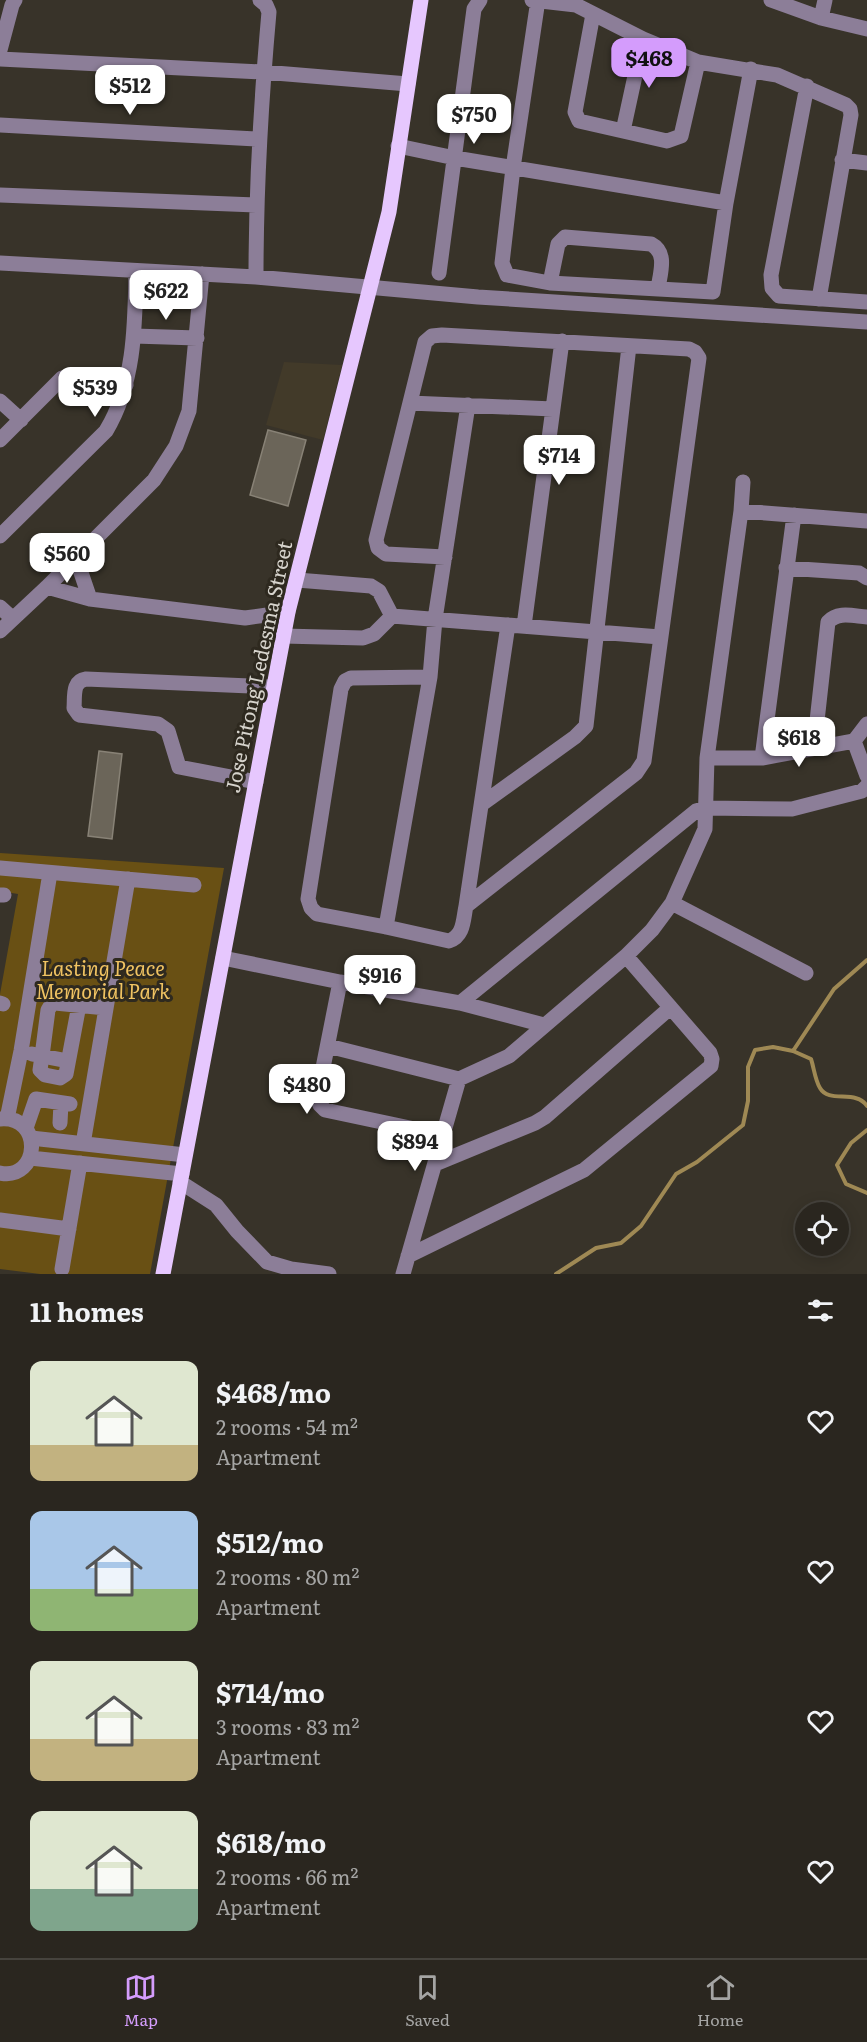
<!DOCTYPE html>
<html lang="en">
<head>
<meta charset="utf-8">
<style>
  :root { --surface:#2a261f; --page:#322e28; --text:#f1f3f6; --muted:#a5a5a4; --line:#46433d; --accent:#d49cfc }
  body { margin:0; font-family:Literata,serif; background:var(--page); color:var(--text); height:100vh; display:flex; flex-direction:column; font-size:22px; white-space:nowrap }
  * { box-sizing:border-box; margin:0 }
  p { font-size:20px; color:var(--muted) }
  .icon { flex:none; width:33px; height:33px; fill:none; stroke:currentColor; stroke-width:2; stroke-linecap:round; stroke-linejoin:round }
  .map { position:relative; height:1274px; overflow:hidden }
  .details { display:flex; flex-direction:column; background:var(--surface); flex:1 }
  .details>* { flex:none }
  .controls { position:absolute; left:795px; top:1202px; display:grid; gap:12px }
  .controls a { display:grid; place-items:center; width:54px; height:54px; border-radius:50%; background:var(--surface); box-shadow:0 3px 15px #0003,0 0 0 2px var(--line); font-size:30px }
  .price { position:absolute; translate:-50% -51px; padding:0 14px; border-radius:12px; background:#fff; color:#222; font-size:20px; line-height:39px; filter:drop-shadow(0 2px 3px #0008) }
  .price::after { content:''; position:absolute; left:50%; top:36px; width:18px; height:14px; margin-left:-9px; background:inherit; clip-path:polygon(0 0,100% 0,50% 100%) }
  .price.on { background:var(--accent); color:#111 }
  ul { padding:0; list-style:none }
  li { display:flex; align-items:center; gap:18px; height:150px; padding:0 30px }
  li span { display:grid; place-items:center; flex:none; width:168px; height:120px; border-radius:12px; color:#555 }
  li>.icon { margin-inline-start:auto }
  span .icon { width:72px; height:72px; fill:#fffc; stroke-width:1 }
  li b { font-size:26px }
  h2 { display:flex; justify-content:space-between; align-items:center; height:72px; padding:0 30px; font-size:26px }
  .menu { display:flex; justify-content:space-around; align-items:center; height:84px; border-top:2px solid var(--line); background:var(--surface); font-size:16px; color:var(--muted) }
  .menu a { display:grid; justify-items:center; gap:3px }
  .menu .on { color:var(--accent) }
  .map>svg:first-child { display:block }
</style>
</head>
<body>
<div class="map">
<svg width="867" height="1274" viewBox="0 0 867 1274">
  <rect width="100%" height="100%" fill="#383329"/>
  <path fill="#423a29" d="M284,362L342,365L323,440L266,425Z"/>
  <path fill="#695014" d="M0,853L224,868L150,1274H40L0,1269V994L18,894L0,891Z"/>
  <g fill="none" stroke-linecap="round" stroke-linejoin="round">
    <path stroke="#9f8954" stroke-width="4" d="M793,1051L811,1059C814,1068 815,1080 820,1088C829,1104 856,1089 867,1106
      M867,1130L851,1143L837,1165L846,1184L867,1193
      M556,1274L596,1248L621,1243L641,1226L676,1174L697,1162L743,1125L748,1101V1067L755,1050L773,1047L793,1051L834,989L867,960"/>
  </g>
  <path fill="#6b6559" stroke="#888276" stroke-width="1.5" d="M268,430L306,440L288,506L250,495Z
    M99,751L122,754L112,839L88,836Z"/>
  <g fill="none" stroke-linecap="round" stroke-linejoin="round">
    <path stroke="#8c7e98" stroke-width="15" d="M532,0L576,5L643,39L698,62L777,75L846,105L850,109L851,115L819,299
      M538,0L513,168L502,263L507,275L550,283L713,292L726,203L751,69
      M771,0L821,18L867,29
      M593,14L575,112L579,121L667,141L681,136L698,62
      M821,18L825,0
      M0,50L12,5L15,0
      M0,59L263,72L408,84
      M807,86L771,275L772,288L779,296L867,302
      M0,125L258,139
      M623,131L643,39
      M398,146L455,158L726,203
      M842,160L867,163
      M0,195L256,205
      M0,263L256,277L478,297L867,322
      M439,273L474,9L480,0
      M256,277C256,188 261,101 269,12L266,5L260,0
      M550,283L558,244L565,237L651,244C668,253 660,273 658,289
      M134,336L197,338
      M0,401L21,420
      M410,403L553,409
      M0,440L62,378L71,376L126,385
      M741,511L867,521
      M0,536L106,431C135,383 135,325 136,271
      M445,557L386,554L378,548L376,540L425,342L432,336L442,335L689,349L695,352L699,358L644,761L636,773L466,906
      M76,558L90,599
      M786,568L859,573L867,578
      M47,587L90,599L245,618L288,612
      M0,607L12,618
      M392,616L660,637
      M524,626L562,341
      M0,631L47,587L154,480L176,446L189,411L202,274
      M283,636L363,638L374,634L392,616L379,591L371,586L297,580
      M430,677L351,678L345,681L341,689L308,899L311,908L317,914L386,927L449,941C464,936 463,920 466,906L508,625
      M854,741L867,776
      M814,748L828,622C838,611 853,616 867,617
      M707,758H762L854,741L867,724
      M762,758L794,515
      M256,782L179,767L168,731L158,724L79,715L74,708C75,696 72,681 86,679L273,687
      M482,804L575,737L586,726L629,346
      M0,868L194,885
      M0,895H4
      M672,903L806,973
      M386,927L430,677L435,619L468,405
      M223,958L340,982L460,1003L544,1025
      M340,982L317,1098L320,1105L325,1110L443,1135
      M0,1003L3,1004
      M460,1003L696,811L706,808L792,809L862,791L867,786
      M328,1046L459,1079L509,1056L626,956L652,930L672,903L705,829L707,758L741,511L743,482
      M32,1054L42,1056L48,1010L51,1005L55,1003L106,1008
      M68,1061L42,1056L40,1070L45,1075L60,1078L66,1074L79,1005
      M0,1119C44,1115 40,1181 0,1173
      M7,1119L21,1051L50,873
      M60,1123L61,1103
      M26,1128L36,1099L70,1104
      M31,1138L185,1155
      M83,1144L128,879
      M30,1158L182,1174
      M435,1164L535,1123L545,1117L670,1008
      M180,1182L216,1205L237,1231L267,1262L291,1269L329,1274
      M0,1220L69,1229
      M408,1256L584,1170L711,1066L712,1059L710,1053L626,956
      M62,1269L80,1163
      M403,1274L459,1079"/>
    <path stroke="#e6c7fe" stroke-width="15" d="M163,1274L288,612L389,212L421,0"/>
  </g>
  <g text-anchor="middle" stroke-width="6" stroke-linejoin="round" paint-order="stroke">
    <g font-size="20" fill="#d6d3cc" stroke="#2e291f">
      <text transform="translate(259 667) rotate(-78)" y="7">Jose Pitong Ledesma Street</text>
    </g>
    <g font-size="20" font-style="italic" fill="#f0c362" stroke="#2e291f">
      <text x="103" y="976">Lasting Peace<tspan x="103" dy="23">Memorial Park</tspan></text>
    </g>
  </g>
</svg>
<div class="controls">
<a><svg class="icon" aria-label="locate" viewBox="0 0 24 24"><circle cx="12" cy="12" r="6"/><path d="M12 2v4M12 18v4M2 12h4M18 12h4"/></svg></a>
</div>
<b class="price on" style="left:649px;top:89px">$468</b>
<b class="price" style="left:130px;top:116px">$512</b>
<b class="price" style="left:474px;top:145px">$750</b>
<b class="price" style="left:166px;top:321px">$622</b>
<b class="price" style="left:95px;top:418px">$539</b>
<b class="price" style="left:559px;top:486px">$714</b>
<b class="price" style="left:67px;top:584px">$560</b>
<b class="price" style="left:799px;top:768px">$618</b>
<b class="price" style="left:380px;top:1006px">$916</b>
<b class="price" style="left:307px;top:1115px">$480</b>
<b class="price" style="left:415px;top:1172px">$894</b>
</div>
<section class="details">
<h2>11 homes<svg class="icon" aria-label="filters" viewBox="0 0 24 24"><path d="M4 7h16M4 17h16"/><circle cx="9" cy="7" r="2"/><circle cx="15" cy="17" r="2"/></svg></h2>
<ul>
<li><span style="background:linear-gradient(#dfe7d0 70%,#c2b280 0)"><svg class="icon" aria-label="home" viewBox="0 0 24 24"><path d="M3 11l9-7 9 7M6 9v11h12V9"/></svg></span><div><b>$468/mo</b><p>2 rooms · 54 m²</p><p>Apartment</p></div><svg class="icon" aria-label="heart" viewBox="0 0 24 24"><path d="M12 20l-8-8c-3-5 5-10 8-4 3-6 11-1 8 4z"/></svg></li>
<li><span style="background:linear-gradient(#a9c7e8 65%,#8fb573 0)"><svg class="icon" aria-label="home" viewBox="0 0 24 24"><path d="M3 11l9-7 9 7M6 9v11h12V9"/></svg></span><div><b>$512/mo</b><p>2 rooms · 80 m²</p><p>Apartment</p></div><svg class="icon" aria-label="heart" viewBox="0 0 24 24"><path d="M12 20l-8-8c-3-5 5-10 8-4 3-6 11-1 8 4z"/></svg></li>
<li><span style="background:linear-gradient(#dfe7d0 65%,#c2b280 0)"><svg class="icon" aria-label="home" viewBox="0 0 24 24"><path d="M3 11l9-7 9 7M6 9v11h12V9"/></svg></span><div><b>$714/mo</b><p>3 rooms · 83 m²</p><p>Apartment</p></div><svg class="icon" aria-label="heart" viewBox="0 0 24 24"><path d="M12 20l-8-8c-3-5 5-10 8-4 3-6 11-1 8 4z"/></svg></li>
<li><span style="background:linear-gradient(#dfe7d0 65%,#7fa58c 0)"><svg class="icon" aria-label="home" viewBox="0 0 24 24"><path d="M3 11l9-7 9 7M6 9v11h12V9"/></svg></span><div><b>$618/mo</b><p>2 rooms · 66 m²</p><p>Apartment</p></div><svg class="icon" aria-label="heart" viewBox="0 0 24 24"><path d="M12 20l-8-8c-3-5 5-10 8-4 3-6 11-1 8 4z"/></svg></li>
</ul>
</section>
<nav class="menu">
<a class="on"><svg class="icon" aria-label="map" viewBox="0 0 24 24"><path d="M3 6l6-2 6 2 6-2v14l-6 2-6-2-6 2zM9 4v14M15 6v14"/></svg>Map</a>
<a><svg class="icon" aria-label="saved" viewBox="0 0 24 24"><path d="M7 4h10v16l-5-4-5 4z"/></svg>Saved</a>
<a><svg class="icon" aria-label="home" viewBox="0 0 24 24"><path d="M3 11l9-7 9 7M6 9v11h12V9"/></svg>Home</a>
</nav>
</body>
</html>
